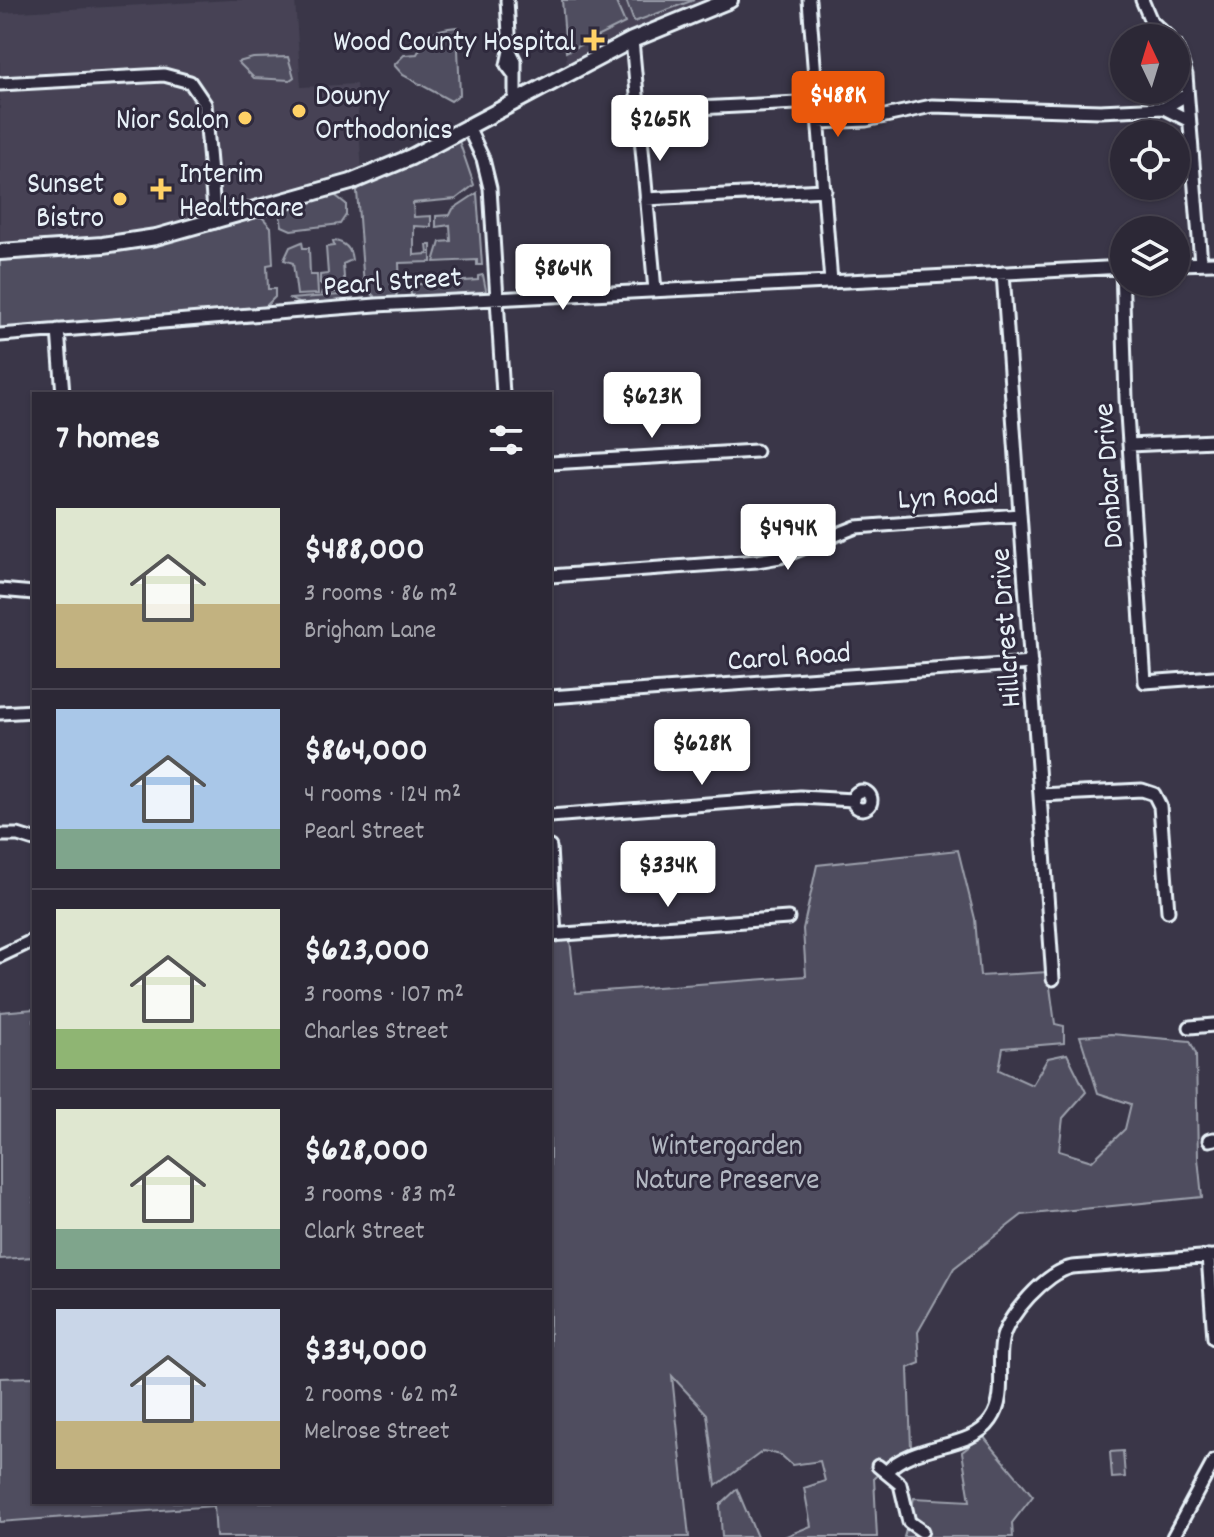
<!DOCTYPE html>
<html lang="en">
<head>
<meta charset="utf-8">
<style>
  :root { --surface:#2c2836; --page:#383442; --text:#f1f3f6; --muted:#a6a6ad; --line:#484451; --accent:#ea580c }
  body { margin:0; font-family:Dekko,sans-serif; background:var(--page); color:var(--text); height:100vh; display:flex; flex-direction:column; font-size:30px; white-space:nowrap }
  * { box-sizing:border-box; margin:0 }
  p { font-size:26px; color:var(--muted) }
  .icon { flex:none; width:44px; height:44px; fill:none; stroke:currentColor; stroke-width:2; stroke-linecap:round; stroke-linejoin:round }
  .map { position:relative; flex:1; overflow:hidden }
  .drawer { position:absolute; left:32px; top:392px; width:520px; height:1112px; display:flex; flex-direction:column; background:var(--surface); border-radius:0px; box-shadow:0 2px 6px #0004,0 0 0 2px var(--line) }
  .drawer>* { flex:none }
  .needle { width:52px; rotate:356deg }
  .controls { position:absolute; left:1110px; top:24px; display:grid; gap:16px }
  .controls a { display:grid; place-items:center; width:80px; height:80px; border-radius:50%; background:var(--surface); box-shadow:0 2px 6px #0004,0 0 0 2px var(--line); font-size:40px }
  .price { position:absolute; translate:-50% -68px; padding:0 18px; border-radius:8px; background:#fff; color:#222; font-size:26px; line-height:52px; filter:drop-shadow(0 2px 4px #0008) }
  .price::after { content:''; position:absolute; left:50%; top:48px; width:24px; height:18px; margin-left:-12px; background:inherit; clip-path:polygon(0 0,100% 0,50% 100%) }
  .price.active { background:var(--accent); color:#fff }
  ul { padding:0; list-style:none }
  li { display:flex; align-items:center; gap:24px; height:200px; padding:0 24px }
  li+li { border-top:2px solid var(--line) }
  li span { display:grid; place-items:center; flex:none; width:224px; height:160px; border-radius:0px; color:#555 }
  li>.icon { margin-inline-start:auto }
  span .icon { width:96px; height:96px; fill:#fffc; stroke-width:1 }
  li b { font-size:34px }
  h2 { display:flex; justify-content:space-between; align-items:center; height:96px; padding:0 24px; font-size:34px }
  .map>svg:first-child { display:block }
</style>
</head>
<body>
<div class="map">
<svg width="1214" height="1537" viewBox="0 0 1214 1537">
  <rect width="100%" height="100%" fill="#3a3648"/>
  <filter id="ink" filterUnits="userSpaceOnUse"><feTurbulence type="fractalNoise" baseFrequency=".0125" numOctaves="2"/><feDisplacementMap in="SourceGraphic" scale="16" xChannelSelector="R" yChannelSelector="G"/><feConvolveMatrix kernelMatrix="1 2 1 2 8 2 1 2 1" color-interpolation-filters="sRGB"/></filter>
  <g filter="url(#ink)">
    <path fill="#464354" d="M231,0H295L301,87L356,84L362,172L165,232L0,248V13Z
      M562,0H718L567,67Z"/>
    <path fill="#504e5f" stroke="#9ca0ac" stroke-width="2" d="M562,0H615L625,23L566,52Z
      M626,0H694L634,22Z
      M457,27L460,94L451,101L403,75L394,65L404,55L417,54C428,33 433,29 457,27Z
      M288,57L294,77L290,80L254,78L238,62L253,58Z
      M452,141H459L474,185L456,199L413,203L414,217L431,216V227L414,226V255L428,254L427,245H431V262L399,263L400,285L395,299L378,300L364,286L357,191L363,182Z
      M331,192L346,204V215L340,224L291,230L282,226L280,215L287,205Z
      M477,193L482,265H477V260L434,262L440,242L451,241L450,225L436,227V216L450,215L453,209Z
      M254,215L261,216L271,227L273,264L267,265L268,289H275V297L263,309L0,331V256Z
      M333,241C346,242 351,249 352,260L343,264L345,291L321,294L324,285L320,284V275L328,274L326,247L334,246Z
      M302,242L303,248H309L310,275H317L318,294L297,295L293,263L284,260L290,247Z
      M483,275L486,290L480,294L412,299L409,285L478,280V276Z
      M352,294C338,308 306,309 290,299Z
      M958,850L975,919L980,976L1048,972L1055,1024L1064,1026V1043L1003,1048L999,1070L1032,1085L1048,1058L1067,1054L1086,1092L1063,1118L1059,1151L1092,1161L1125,1129L1131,1104L1098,1093L1080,1036L1111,1034L1190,1041L1196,1054L1198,1158L1202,1197L1022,1215L954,1268L918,1332L920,1363L908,1368L911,1447L878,1470L881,1472L874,1478L877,1537H784L811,1526L804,1488L825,1481L820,1461L792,1465L781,1455L763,1451L716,1486L707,1414L672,1376L689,1537H216L214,1506L0,1522V1378L34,1377V1502H550V941L570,940L576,993L806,976L803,929L817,865Z
      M34,1009V1257L0,1259V1012Z
      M983,1436L1033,1496L1012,1523L1013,1537H904L907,1526L923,1535L925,1526L910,1515L914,1498L970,1501L962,1452Z
      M1123,1451L1125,1477L1112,1478L1110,1452Z
      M737,1489L757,1537H722L720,1505Z"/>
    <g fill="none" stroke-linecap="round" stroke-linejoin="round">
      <defs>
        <path id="minor" d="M507,0L510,51
          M809,0L831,282
          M1142,0L1151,21L1169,38
          M632,40L655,290
          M1176,46L1186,75L1201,263
          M513,73L507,65L510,51L515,61V100
          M0,84L164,75L190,82L205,104L215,222
          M1186,95L1164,108L1188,120
          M638,111L817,102
          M819,122L866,120L932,106L1100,111L1164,108
          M468,127L483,159L490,188L503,394
          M646,199L825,190
          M1176,264L1214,263
          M1122,267L1126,399L1145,682L1214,677
          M1003,273L1053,979
          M58,330L63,394
          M0,335L376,305L1124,267
          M1129,445L1214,441
          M550,463L756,451
          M550,576L757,561L780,557L856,527L1020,515
          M0,590L34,593
          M550,697L1031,663
          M0,713L34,711
          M853 800a9 9 0 1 1 18 0a9 9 0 1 1-18 0Z
          M1040,795L1142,790L1154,794L1160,806L1168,911
          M550,816L800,797L853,800
          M0,835H18L34,840
          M550,847L555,935
          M550,935L788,918
          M0,956L34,940
          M1190,1027L1214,1025
          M1209,1140L1214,1139
          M1208,1256L1214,1338
          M878,1466L900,1484L909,1522L922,1531
          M887,1471C914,1442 971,1450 991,1420C1007,1398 997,1366 1002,1341C1006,1316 1047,1272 1072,1267L1214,1256
          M1173,1537L1214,1461"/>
        <path id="major" d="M0,252L103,245L156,237L351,182L411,157L632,40L730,0"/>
      </defs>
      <use href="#minor" stroke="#e8f1f8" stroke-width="17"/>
      <use href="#major" stroke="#e8f1f8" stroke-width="20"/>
      <use href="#minor" stroke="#2f2a3d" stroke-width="11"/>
      <use href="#major" stroke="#2f2a3d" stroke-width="14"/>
    </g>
  </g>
  <g fill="#ffd166" stroke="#2f2a3d" stroke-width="3">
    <path d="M590 28h8v8h8v8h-8v8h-8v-8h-8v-8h8z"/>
    <circle cx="299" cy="111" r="8"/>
    <circle cx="245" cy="118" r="8"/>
    <path d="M157 177h8v8h8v8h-8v8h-8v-8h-8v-8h8z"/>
    <circle cx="120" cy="199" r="8"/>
  </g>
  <g text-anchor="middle" stroke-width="6" stroke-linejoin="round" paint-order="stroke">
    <g font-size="30" fill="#e8f1f8" stroke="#2f2a3d" text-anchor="end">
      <text x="576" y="50">Wood County Hospital</text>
      <text x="315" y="104" text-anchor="start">Downy<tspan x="315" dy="34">Orthodonics</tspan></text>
      <text x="229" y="128">Nior Salon</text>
      <text x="179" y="182" text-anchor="start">Interim<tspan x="179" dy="34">Healthcare</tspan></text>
      <text x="104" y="192">Sunset<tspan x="104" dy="34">Bistro</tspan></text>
    </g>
    <g font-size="30" fill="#e8f1f8" stroke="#2f2a3d">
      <text transform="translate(392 280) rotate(-4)" y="10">Pearl Street</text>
      <text transform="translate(1107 476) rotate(-94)" y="10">Donbar Drive</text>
      <text transform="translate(948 495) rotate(-3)" y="10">Lyn Road</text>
      <text transform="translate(1004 628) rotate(-94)" y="10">Hillcrest Drive</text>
      <text transform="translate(789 655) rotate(-4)" y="10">Carol Road</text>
    </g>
    <g font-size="30" fill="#b3b8c2" stroke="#2f2a3d">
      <text x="727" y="1154">Wintergarden<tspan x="727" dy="34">Nature Preserve</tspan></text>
    </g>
  </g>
</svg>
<div class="controls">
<a><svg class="needle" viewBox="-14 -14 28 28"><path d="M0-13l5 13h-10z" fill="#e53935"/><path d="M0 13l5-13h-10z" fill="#a6a6ad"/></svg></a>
<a><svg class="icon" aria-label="locate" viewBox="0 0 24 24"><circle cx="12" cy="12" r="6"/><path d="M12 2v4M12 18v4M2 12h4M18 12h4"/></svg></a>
<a><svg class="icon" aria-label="layers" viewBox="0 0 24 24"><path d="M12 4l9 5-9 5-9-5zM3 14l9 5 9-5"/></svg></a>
</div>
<b class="price active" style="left:838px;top:139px">$488K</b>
<b class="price" style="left:660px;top:163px">$265K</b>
<b class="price" style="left:563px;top:312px">$864K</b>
<b class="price" style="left:652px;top:440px">$623K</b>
<b class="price" style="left:788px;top:572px">$494K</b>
<b class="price" style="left:702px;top:787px">$628K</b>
<b class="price" style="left:668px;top:909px">$334K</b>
<section class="drawer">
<h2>7 homes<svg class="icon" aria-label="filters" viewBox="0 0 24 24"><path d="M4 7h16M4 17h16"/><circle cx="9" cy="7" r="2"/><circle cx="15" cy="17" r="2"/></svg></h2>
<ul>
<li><span style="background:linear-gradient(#dfe7d0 60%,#c2b280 0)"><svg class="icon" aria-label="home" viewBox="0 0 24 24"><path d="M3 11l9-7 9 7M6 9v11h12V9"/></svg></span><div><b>$488,000</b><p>3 rooms · 86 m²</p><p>Brigham Lane</p></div></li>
<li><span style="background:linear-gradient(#a9c7e8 75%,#7fa58c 0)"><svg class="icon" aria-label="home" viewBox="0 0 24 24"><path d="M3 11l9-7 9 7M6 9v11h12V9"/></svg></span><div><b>$864,000</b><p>4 rooms · 124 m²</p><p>Pearl Street</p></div></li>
<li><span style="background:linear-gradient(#dfe7d0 75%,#8fb573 0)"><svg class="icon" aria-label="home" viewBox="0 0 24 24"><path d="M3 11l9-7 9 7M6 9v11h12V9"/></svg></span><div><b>$623,000</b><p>3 rooms · 107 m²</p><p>Charles Street</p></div></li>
<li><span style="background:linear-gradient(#dfe7d0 75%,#7fa58c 0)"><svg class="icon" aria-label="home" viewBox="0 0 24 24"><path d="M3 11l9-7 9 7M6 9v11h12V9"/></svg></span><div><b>$628,000</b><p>3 rooms · 83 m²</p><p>Clark Street</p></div></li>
<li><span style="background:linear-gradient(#c9d6e8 70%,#c2b280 0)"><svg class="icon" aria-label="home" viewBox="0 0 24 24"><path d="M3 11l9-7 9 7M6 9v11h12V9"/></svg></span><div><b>$334,000</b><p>2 rooms · 62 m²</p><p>Melrose Street</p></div></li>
</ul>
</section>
</div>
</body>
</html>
